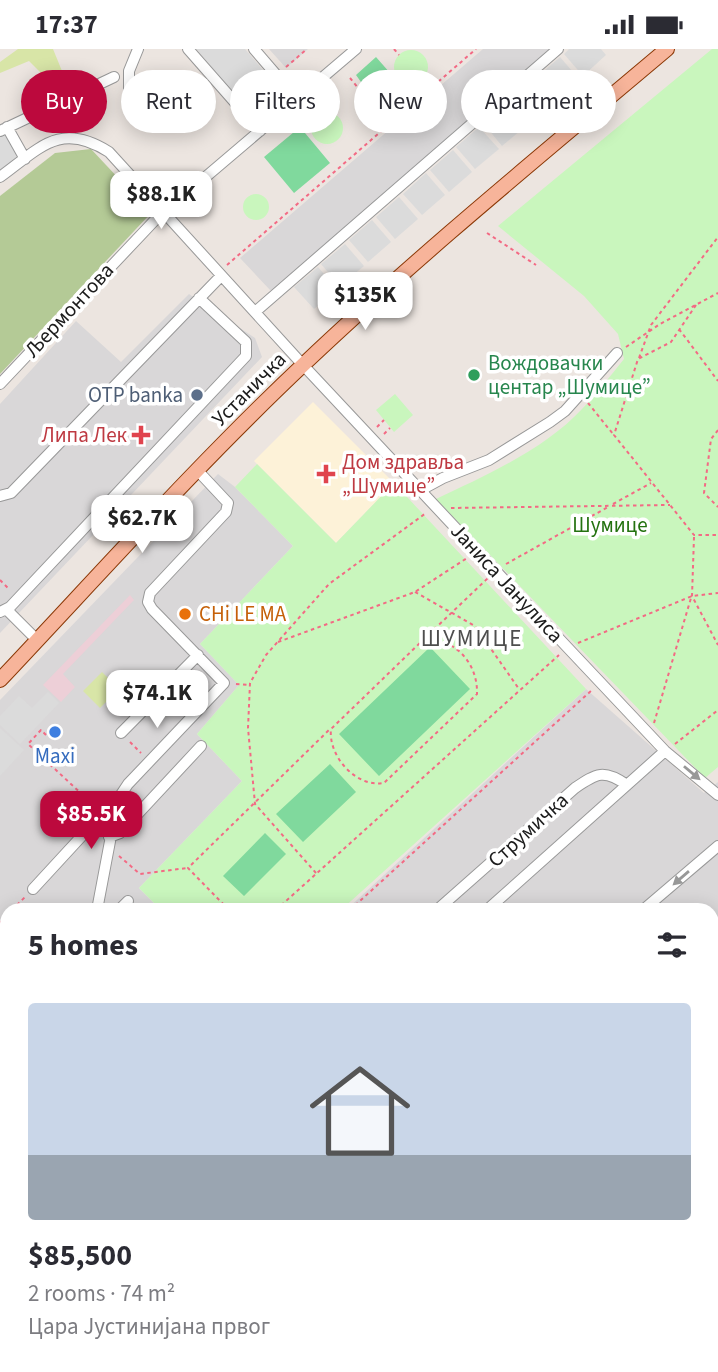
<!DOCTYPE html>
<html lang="en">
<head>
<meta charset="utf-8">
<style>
  :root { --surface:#fff; --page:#f2f2f3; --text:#2b2b33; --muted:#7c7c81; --line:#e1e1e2; --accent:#bc093d }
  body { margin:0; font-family:"Source Sans 3",sans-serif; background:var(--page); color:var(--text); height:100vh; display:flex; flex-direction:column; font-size:26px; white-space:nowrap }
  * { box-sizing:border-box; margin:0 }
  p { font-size:23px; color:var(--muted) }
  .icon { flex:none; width:38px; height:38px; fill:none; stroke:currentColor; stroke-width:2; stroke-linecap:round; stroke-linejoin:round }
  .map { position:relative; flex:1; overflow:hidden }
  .sheet { position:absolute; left:0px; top:854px; width:719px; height:469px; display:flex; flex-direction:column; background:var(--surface); border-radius:21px 21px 0 0; box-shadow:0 4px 18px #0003 }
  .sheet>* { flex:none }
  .banner { position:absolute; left:21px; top:21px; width:677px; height:63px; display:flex; gap:14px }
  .price { position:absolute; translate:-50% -60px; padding:0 16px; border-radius:14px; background:#fff; color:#222; font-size:23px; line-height:46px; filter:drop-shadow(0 2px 4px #0008) }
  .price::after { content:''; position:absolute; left:50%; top:42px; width:21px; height:16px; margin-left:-10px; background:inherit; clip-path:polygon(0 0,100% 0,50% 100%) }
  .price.current { background:var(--accent); color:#fff }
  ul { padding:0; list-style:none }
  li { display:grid; align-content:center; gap:14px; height:371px; padding:0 28px }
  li+li { border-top:2px solid var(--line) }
  li span { display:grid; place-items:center; height:217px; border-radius:7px; color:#555 }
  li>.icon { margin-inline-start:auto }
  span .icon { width:126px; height:126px; fill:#fffc; stroke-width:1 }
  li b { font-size:30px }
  h2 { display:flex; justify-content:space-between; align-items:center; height:84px; padding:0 28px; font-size:30px }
  .pill { padding:0 24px; border-radius:32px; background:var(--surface); box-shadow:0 4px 18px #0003; font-size:24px; line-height:63px }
  .pill.current { background:var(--accent); color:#fff }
  .status { display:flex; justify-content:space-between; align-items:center; height:49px; padding:0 35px; background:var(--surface); direction:ltr }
  .status svg { height:19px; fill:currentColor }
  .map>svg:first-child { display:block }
</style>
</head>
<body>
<div class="status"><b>17:37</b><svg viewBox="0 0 49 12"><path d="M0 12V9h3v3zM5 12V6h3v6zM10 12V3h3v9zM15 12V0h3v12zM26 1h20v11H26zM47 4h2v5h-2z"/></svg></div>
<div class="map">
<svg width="718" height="1323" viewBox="0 0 718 1323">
  <rect width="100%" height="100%" fill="#ece5e0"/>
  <path fill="#d9d7d8" d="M269,0H308L286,19Z
    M483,0H550L271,242L240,209Z
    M189,245L255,289L262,308L0,584V355L76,272L121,313Z
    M218,425L235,438L293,497L200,595L239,636L197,685L242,732L139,839L161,861H7V1102H0V651Z
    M586,640L704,744L718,733V999L712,1000V861H346Z"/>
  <path fill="#edcfd7" d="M130,546L134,551L63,625L75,638L61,653L43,636Z"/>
  <path fill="#fdf2d8" d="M313,353L394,434L336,494L254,412Z
    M7,1121V1316H28L27,1323H0V1122Z"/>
  <path fill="#d8e5a7" d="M18,0H53L62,22L45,28L29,12L0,24V13Z
    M102,623L119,640L100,659L83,642Z"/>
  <path fill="#b4ca96" d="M91,100L151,164L0,325V147L55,104Z"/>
  <path fill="#c9f6bd" d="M712,0H718V718L705,729L436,450C485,427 545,400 582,360C597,345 610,327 624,310L618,285L584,247L498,177Z
    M394 18a17 17 0 1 1 34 0a17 17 0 1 1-34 0Z
    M311 79a16 16 0 1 1 32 0a16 16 0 1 1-32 0Z
    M243 158a13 13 0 1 1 26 0a13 13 0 1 1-26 0Z
    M395,345L413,366L394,383L376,361Z
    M257,415L336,494L394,434L586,640L341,861H161L139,839L242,732L197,685L239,636L200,595L293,497L235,438Z"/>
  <path fill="#80d99d" d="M376,8L412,49L388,71L356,26Z
    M300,78L330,114L294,144L264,108Z
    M430,598L470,640L379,727L339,685Z
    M330,715L356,743L303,793L276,765Z
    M265,784L286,805L244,847L223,827Z
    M0,1207L7,1208V1257L0,1290Z"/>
  <path fill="#dbdbdb" d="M196,0H245L284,45L256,70Z
    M569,0H601L606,6L583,27L564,5Z
    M560,8L579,30L556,50L537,28Z
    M533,31L552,53L529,73L510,51Z
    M506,54L526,77L502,97L483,74Z
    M7,78L25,110L0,128V82Z
    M479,78L499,100L475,120L456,98Z
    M453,101L472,123L449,143L430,121Z
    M426,124L445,146L422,166L403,145Z
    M399,148L418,170L395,190L376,168Z
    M372,171L391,193L368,213L349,191Z
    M345,195L364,217L340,237L321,215Z
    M318,218L337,240L314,260L294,238Z
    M48,643L59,654L20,695L0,676V667L19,647L32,659Z
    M0,679L24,701L0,727Z"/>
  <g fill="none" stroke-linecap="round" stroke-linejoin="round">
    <defs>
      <path id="minor" d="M188,0L260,82
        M254,0L297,50
        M129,41V22L138,0
        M7,78L25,110
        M0,82L114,28
        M0,128C40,99 60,72 109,103L303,316L567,598L665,702L718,746
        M255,263L558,0
        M0,335L155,171L356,0
        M419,442L443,429L489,411L550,373L565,362L617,304
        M0,447L11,444L221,227
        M10,558L9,563L37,591
        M0,563L10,558L246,307V293L199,249
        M121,684L198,606
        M109,788L120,784L201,697
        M33,840L91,777L114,766
        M97,861L118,750L128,735L224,634L152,560L148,553L150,544L226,463L228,454L198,422
        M119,861L128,852
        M437,861L575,739C597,724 604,720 627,736
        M487,861L665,702
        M643,861L718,797
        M712,888L718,883
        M6,962H7
        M712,1004L718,1002
        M0,1067L7,1060
        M712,1102L718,1100
        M0,1112L7,1111
        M712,1255L718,1260
        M703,1316L714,1323
        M130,1323L132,1316
        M191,1323L194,1316
        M295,1323L299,1316
        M385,1323L389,1316
        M475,1323L480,1316
        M560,1323L566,1316
        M606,1323L612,1316"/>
      <path id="major" d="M0,631C100,525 198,415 304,315C420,205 545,103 667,0"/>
    </defs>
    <use href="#minor" stroke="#989898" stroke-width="12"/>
    <use href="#major" stroke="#8b3806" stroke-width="16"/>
    <path stroke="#f36a84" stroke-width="2" stroke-dasharray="3.5 3.5" stroke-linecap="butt" d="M394,0L399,6
      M286,18L307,0
      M350,29L388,76
      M404,34L417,49
      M487,184L536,216
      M227,216L476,0
      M696,256L671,293L638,310L614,386L694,486H718
      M679,280L718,332
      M626,298L660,275L718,244
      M639,309L651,276L718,188
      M588,354L613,385
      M377,378L384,371
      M718,381L711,390L704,444L718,458
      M384,385L390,379
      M613,455L651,434
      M451,459L670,456
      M694,488L692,547L718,596
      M506,515L608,458
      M0,531L9,540
      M415,543L475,577L519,640
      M424,590C455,589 478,614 477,645L384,734C356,739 328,707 331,680Z
      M424,590L488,529
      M278,593L415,543L467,509
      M578,594L692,547L718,544
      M236,635L250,636
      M654,674L691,549
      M46,686L41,681L28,695L86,749H107
      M130,693L141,704
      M675,695L718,661
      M119,807L140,825L187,819
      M316,824L255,755L248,679L250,634L266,606L329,535L426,464
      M12,861L25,848
      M229,861L188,819L330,680
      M276,861L559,606
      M350,861L592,641
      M0,874L7,866"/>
    <use href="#minor" stroke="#fff" stroke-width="10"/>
    <use href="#major" stroke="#f7b49a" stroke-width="14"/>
  </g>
  <defs><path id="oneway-solid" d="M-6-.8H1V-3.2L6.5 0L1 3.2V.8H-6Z" transform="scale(1.75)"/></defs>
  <g fill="#989898">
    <use href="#oneway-solid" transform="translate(692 724) rotate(40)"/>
    <use href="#oneway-solid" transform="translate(681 829) rotate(139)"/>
  </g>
  <circle fill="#2e9e5b" stroke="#fff" stroke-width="2.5" cx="474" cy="326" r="7"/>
  <circle fill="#5c6f8a" stroke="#fff" stroke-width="2.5" cx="197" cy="346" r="7"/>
  <g fill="#e0444e" stroke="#fff" stroke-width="2.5">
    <path d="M137.5 375.5h7v7h7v7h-7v7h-7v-7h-7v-7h7z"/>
    <path d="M322.5 414.5h7v7h7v7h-7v7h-7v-7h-7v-7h7z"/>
  </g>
  <circle fill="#e8710a" stroke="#fff" stroke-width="2.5" cx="185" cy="565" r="7"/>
  <circle fill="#3f7fe0" stroke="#fff" stroke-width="2.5" cx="55" cy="683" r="7"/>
  <g text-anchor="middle" stroke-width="7" stroke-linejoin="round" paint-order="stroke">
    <g font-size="21" fill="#1b1b1b" stroke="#fff">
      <text transform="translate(69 261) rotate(-47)" y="7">Љермонтова</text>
      <text transform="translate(249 340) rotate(-45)" y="7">Устаничка</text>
      <text transform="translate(507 534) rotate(47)" y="7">Јаниса Јанулиса</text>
      <text transform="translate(528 781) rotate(-42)" y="7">Струмичка</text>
    </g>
    <g font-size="21" fill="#27864d" stroke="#fff" text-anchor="start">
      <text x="488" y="321">Вождовачки<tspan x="488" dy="24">центар „Шумице”</tspan></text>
    </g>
    <g font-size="21" fill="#4e5e75" stroke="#fff" text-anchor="end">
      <text x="183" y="353">OTP banka</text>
    </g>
    <g font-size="21" fill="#be3a42" stroke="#fff" text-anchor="end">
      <text x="127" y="393">Липа Лек</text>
      <text x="342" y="420" text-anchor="start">Дом здравља<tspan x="342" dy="24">„Шумице”</tspan></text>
    </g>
    <g font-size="21" fill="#247210" stroke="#fff">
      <text x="610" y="483">Шумице</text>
    </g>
    <g font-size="21" fill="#c56008" stroke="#fff" text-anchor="start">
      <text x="199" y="572">CHi LE MA</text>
    </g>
    <g font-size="21" fill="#366cbe" stroke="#fff">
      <text x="55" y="714">Maxi</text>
    </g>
    <g font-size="23" letter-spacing="2" fill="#4e4e4e" stroke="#fff">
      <text x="472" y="597">ШУМИЦЕ</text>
    </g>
  </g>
</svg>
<b class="price" style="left:161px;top:182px">$88.1K</b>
<b class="price" style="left:365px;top:283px">$135K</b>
<b class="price" style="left:142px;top:506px">$62.7K</b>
<b class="price" style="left:157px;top:681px">$74.1K</b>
<b class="price current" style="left:91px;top:802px">$85.5K</b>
<div class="banner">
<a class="pill current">Buy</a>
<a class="pill">Rent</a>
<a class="pill">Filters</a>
<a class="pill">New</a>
<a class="pill">Apartment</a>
</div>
<section class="sheet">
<h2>5 homes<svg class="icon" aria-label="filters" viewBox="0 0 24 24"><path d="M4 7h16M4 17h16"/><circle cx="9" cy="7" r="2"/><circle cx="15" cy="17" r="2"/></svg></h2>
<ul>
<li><span style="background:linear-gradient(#c9d6e8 70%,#9aa5b1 0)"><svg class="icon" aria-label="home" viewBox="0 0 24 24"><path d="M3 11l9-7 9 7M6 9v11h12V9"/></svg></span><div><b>$85,500</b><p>2 rooms · 74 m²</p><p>Цара Јустинијана првог</p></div></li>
</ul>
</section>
</div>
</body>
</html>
